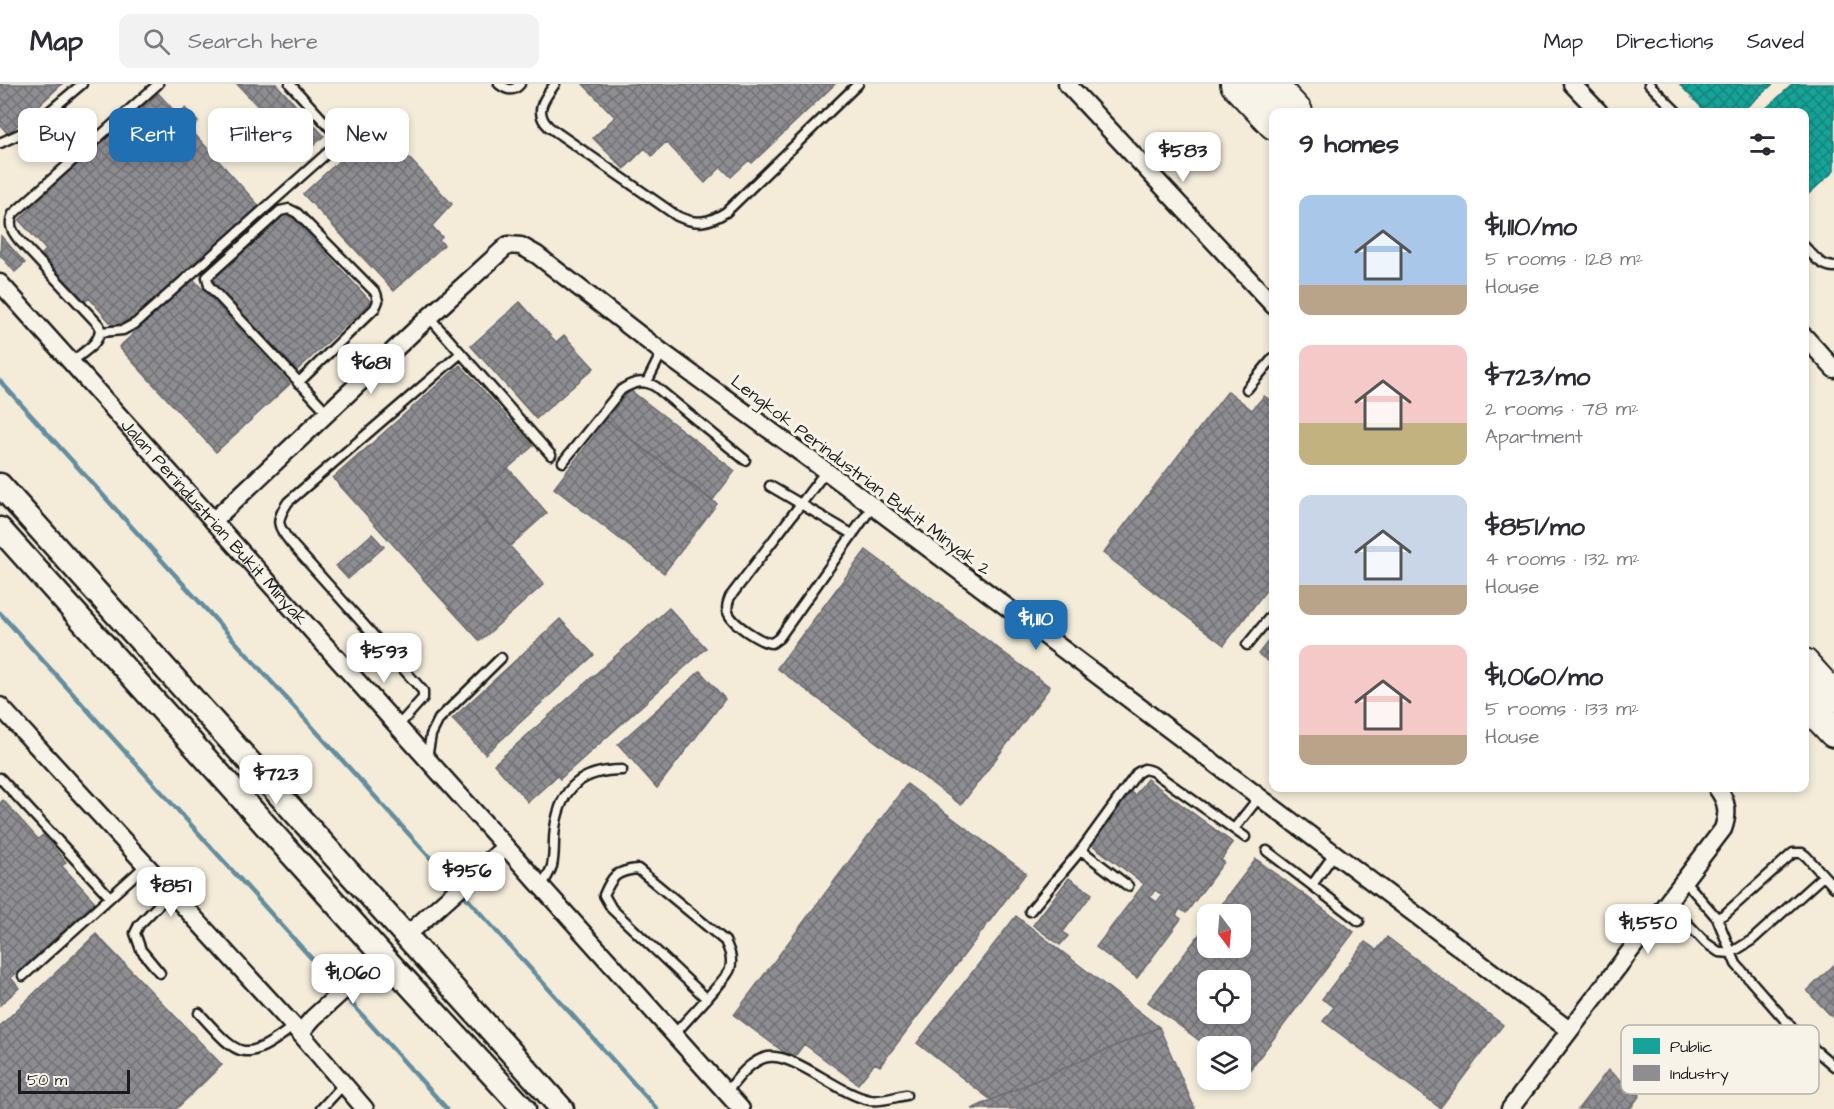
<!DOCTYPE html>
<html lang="en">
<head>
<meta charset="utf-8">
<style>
  :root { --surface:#fff; --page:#f2f2f3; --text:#2b2b33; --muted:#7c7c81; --line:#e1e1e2; --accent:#1f6fb2 }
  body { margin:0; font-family:"Architects Daughter",sans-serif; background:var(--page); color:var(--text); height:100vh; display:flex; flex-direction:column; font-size:22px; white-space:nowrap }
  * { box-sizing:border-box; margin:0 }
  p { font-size:20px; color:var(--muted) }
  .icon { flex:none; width:33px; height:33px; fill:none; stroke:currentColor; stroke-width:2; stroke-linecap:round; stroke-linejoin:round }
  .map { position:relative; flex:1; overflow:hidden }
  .drawer { position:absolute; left:1269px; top:24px; width:540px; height:684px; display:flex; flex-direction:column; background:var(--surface); border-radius:12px; box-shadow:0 3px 9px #0003 }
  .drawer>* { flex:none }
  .top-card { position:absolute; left:18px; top:24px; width:570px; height:54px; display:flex; gap:12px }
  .needle { width:39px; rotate:164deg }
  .buttons { position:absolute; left:1197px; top:820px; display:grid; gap:12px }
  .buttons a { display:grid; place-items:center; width:54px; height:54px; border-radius:12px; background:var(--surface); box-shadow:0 3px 9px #0003; font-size:30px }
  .scale { position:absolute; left:18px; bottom:15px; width:112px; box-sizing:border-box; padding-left:6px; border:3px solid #1c1c1c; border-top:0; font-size:16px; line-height:21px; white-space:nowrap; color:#1c1c1c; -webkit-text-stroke:4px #f7f3e8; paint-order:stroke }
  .price { position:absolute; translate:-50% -51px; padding:0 14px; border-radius:12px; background:#fff; color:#222; font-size:20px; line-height:39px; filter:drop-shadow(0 2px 3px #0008) }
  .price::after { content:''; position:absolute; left:50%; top:36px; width:18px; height:14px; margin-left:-9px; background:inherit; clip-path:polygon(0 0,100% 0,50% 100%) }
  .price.selected { background:var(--accent); color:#fff }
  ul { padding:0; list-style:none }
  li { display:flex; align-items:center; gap:18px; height:150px; padding:0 30px }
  li span { display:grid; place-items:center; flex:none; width:168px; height:120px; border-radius:12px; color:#555 }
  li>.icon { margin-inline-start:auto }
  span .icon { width:72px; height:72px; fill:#fffc; stroke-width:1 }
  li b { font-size:26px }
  h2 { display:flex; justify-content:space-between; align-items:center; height:72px; padding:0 30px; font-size:26px }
  .tag { padding:0 21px; border-radius:12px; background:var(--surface); box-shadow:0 3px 9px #0003; font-size:21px; line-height:54px }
  .tag.selected { background:var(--accent); color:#fff }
  header { display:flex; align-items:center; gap:36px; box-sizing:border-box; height:84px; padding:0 30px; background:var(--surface); border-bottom:2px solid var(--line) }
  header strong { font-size:28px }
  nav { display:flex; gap:33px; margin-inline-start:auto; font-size:21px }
  .search { width:420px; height:54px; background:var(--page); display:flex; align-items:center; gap:15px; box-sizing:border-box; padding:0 21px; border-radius:12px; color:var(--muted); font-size:22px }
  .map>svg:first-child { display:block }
</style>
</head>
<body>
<header>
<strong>Map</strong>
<div class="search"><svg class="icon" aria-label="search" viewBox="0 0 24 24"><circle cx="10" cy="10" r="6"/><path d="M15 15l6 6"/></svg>Search here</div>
<nav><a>Map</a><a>Directions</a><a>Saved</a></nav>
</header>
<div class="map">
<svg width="1834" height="1025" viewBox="0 0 1834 1025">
  <defs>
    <pattern id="public-cross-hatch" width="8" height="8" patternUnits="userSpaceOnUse" patternTransform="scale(1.5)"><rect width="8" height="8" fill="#17a398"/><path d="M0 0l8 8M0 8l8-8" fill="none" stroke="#14847b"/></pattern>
    <pattern id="industry-cross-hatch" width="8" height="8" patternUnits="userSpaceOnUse" patternTransform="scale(1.5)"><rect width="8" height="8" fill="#8d8d92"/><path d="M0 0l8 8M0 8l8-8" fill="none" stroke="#727276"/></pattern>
  </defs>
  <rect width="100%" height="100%" fill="#f4ecd9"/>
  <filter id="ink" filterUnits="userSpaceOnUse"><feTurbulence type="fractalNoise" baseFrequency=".0167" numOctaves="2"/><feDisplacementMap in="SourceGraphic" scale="12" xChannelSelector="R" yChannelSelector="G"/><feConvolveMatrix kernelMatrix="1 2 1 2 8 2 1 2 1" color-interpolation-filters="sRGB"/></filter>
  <g filter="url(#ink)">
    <path fill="url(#public-cross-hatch)" stroke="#187a73" stroke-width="1.5" d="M1682,0H1773L1741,28H1706L1680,1Z
      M1793,0H1834V87L1804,114V28H1762Z"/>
    <path fill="url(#industry-cross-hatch)" stroke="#6b6b6f" stroke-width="1.5" fill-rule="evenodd" d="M0,0H62L8,50L0,41Z
      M237,0H276L324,52L303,71Z
      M583,0H835L752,79L749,76L731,93L721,83L705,99L666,58L652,72L645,64L624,85L593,54L615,33Z
      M158,9L178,31L185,24L198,38L190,45L260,123L129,238L127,236L116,245L89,214L85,218L42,170L46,166L19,136L29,126L27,124Z
      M378,41L452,120L432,142L442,153L439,156L444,161L394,207L303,110Z
      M288,128L371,218L295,288L211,198Z
      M1,152L25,179L15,188L0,171Z
      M193,195L290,300L216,368L119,263Z
      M520,218L556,258L564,251L594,284L536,335L471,262Z
      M460,281L533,362L406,475L333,394Z
      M630,306L735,387L712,417L606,336Z
      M1228,307L1252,326L1264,312L1274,319V496L1224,561L1103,469Z
      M606,336L717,420L664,489L554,404Z
      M508,384L547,429L510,462L470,418Z
      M470,418L487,437L423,495L406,475Z
      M487,437L544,500L480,557L423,495Z
      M372,450L384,463L348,495L336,482Z
      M866,466L1050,603L961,721L777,584Z
      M669,524L706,564L560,695L523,655Z
      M560,535L594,571L575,588L542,552Z
      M1274,550V581L1258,570Z
      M542,552L575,588L500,657L467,621Z
      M700,587L725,615L657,704L618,660Z
      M467,621L500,657L485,670L452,635Z
      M523,655L557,692L528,718L494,680Z
      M1147,695L1233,759L1221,776L1224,778L1186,829L1180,825L1176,831L1181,835L1137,894L1096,863L1144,800L1091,760L1130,708L1135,711ZM1155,806L1162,811L1157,818L1150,813Z
      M907,700L1026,789L880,982L875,979L858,1000L804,960L793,975L734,931Z
      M3,716L38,755L43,751L66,778L62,782L95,818L11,894L19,904L0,921V719Z
      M1256,775L1354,848L1246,991L1240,987V963H1208L1148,918L1208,839V864H1240V831H1213ZM1208,897H1240V930H1208Z
      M1069,794L1092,810L1063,848L1068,852L1060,861L1033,841Z
      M1016,832L1159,943L991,1016L917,959Z
      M96,850L222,981L176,1025H0V942Z
      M1387,853L1503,941L1440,1024L1323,937L1334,923L1322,915L1365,858L1377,866Z
      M1834,881V935L1807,907Z
      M1159,943L1195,1025H972L991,1016Z
      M1608,986L1640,1011L1630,1025H1578Z"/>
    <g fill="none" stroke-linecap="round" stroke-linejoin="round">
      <path stroke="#648d9f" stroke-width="4.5" d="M0,297L657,1025
        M0,529L339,905
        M344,911L447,1025"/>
      <defs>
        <path id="lane" d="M499,0C507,6 513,8 520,0
          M555,0C544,15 533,28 549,43L677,132C696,141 709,139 726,128L858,0
          M1649,0L1677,28
          M0,59L26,47L82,0
          M1804,162C1813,171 1820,182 1834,183
          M429,233L551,371
          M101,248L123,246L136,239L334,63L333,47L290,0
          M71,278C83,268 104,258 99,241L19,156C12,147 8,141 13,130L158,0
          M647,298L662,268
          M298,299L375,224L378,217L376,209L297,129L289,125L280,127L207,193L209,202L327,328
          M1247,305L1274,273
          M563,378L621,306C633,298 643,295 656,303L745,376
          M826,387L730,513C728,518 726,523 728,528C731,539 761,559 772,559L779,554L872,423
          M770,402L852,450
          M1247,561L1274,528
          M398,642L423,614V607L291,459C277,441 275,438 288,418L461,269
          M427,674L431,651L439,635L501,574
          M0,694L110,813
          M1234,745L1260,712
          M1081,766L1128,802
          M1267,767L1359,837
          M1684,796L1717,834L1725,830L1793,769H1802L1806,772L1834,803
          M1312,801L1335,769
          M541,803C545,796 550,789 552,782C555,769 553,756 555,744C561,703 582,686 622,686
          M1667,818L1706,859L1719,868L1731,869L1752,856L1823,792
          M1030,827L1081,766L1137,689L1144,685L1152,687L1245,753
          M1717,834L1736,880L1799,952L1834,982
          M160,889L141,866L135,849L139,841L171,808
          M23,892L146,781
          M199,929C239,973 243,981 294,942
          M674,951C684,938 727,895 730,885C733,874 729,866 725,857L638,785C616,787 612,792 604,811L612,825L706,914
          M726,1009C736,996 750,976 768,973C795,969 840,1011 870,1016C880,1018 895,1013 906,1011
          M321,1025L344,1000"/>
        <g id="street">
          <path d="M1067,0L1274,222"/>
          <path d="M1572,0L1599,28"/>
          <path id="s1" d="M0,199L741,1025"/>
          <path d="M1804,252L1834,285"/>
          <path d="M213,437L429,233L508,161L521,162L537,171L662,268L826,387L1569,946"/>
          <path d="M0,622L300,949L365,1025"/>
          <path d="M407,851L505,763"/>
          <path d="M300,949L313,934L382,871"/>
          <path d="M1510,1025L1723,745C1729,729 1727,717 1717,704"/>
        </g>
        <path id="secondary" d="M0,401L562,1025
          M0,445L382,871L524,1025"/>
        <path id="highway" d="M1236,0L1274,40
          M1271,0L1297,28
          M1804,580L1834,613
          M1804,616L1834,648"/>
      </defs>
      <use href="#lane" stroke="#1c1c1c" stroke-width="13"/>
      <use href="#street" stroke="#1c1c1c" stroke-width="21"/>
      <use href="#secondary" stroke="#1c1c1c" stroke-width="27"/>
      <use href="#highway" stroke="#1c1c1c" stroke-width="34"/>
      <use href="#lane" stroke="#f7f3e8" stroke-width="8"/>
      <use href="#street" stroke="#f7f3e8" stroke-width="16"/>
      <use href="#secondary" stroke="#f7f3e8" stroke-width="22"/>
      <use href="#highway" stroke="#f7f3e8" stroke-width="30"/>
    </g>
  </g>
  <g text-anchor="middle" stroke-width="6" stroke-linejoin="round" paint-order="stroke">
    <g font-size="18" fill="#1c1c1c" stroke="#f7f3e8">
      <text transform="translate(861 391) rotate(37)" y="6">Lengkok Perindustrian Bukit Minyak 2</text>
      <text dy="6" stroke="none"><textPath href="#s1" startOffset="321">Jalan Perindustrian Bukit Minyak</textPath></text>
    </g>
  </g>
  <rect x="1621" y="941" width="198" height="69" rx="9" fill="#f7f3e8" stroke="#b5b2ab" stroke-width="1.5"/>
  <rect x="1633" y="954" width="27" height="16" fill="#17a398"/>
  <rect x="1633" y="981" width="27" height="16" fill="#8d8d92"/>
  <g font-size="16" fill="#1c1c1c">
    <text x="1670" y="968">Public</text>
    <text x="1670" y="995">Industry</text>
  </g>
</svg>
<div class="buttons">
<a><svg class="needle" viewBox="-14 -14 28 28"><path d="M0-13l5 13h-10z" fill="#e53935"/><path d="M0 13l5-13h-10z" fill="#7c7c81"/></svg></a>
<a><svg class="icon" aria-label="locate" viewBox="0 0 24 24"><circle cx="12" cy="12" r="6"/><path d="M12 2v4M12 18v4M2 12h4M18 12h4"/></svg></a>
<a><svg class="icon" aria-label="layers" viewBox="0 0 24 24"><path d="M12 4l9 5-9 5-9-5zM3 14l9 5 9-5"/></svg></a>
</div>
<div class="scale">50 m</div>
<b class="price" style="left:1183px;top:99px">$583</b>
<b class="price" style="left:371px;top:311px">$681</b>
<b class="price selected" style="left:1036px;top:567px">$1,110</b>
<b class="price" style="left:384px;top:600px">$593</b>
<b class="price" style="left:276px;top:722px">$723</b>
<b class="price" style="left:467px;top:819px">$956</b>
<b class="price" style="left:171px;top:834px">$851</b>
<b class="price" style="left:1648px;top:871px">$1,550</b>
<b class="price" style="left:353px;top:921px">$1,060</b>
<div class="top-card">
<a class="tag">Buy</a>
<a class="tag selected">Rent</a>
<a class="tag">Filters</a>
<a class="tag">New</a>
</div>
<section class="drawer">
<h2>9 homes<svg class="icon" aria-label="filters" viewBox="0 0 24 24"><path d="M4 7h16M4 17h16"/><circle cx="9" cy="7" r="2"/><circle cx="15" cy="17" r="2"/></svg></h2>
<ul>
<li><span style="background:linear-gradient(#a9c7e8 75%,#b9a48a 0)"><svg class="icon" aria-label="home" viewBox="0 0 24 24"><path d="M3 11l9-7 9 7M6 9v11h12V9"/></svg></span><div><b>$1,110/mo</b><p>5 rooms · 128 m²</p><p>House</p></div></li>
<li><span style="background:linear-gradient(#f6c9c9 65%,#c2b280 0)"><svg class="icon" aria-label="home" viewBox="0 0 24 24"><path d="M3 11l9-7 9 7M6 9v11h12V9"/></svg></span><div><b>$723/mo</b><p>2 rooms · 78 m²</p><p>Apartment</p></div></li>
<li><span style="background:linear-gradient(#c9d6e8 75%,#b9a48a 0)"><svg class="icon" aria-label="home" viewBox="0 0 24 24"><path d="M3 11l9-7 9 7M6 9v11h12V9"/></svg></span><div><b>$851/mo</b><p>4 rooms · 132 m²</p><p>House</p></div></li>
<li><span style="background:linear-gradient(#f6c9c9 75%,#b9a48a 0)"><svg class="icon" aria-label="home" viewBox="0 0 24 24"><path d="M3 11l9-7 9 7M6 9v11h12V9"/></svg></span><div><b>$1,060/mo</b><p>5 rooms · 133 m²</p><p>House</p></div></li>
</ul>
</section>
</div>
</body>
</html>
